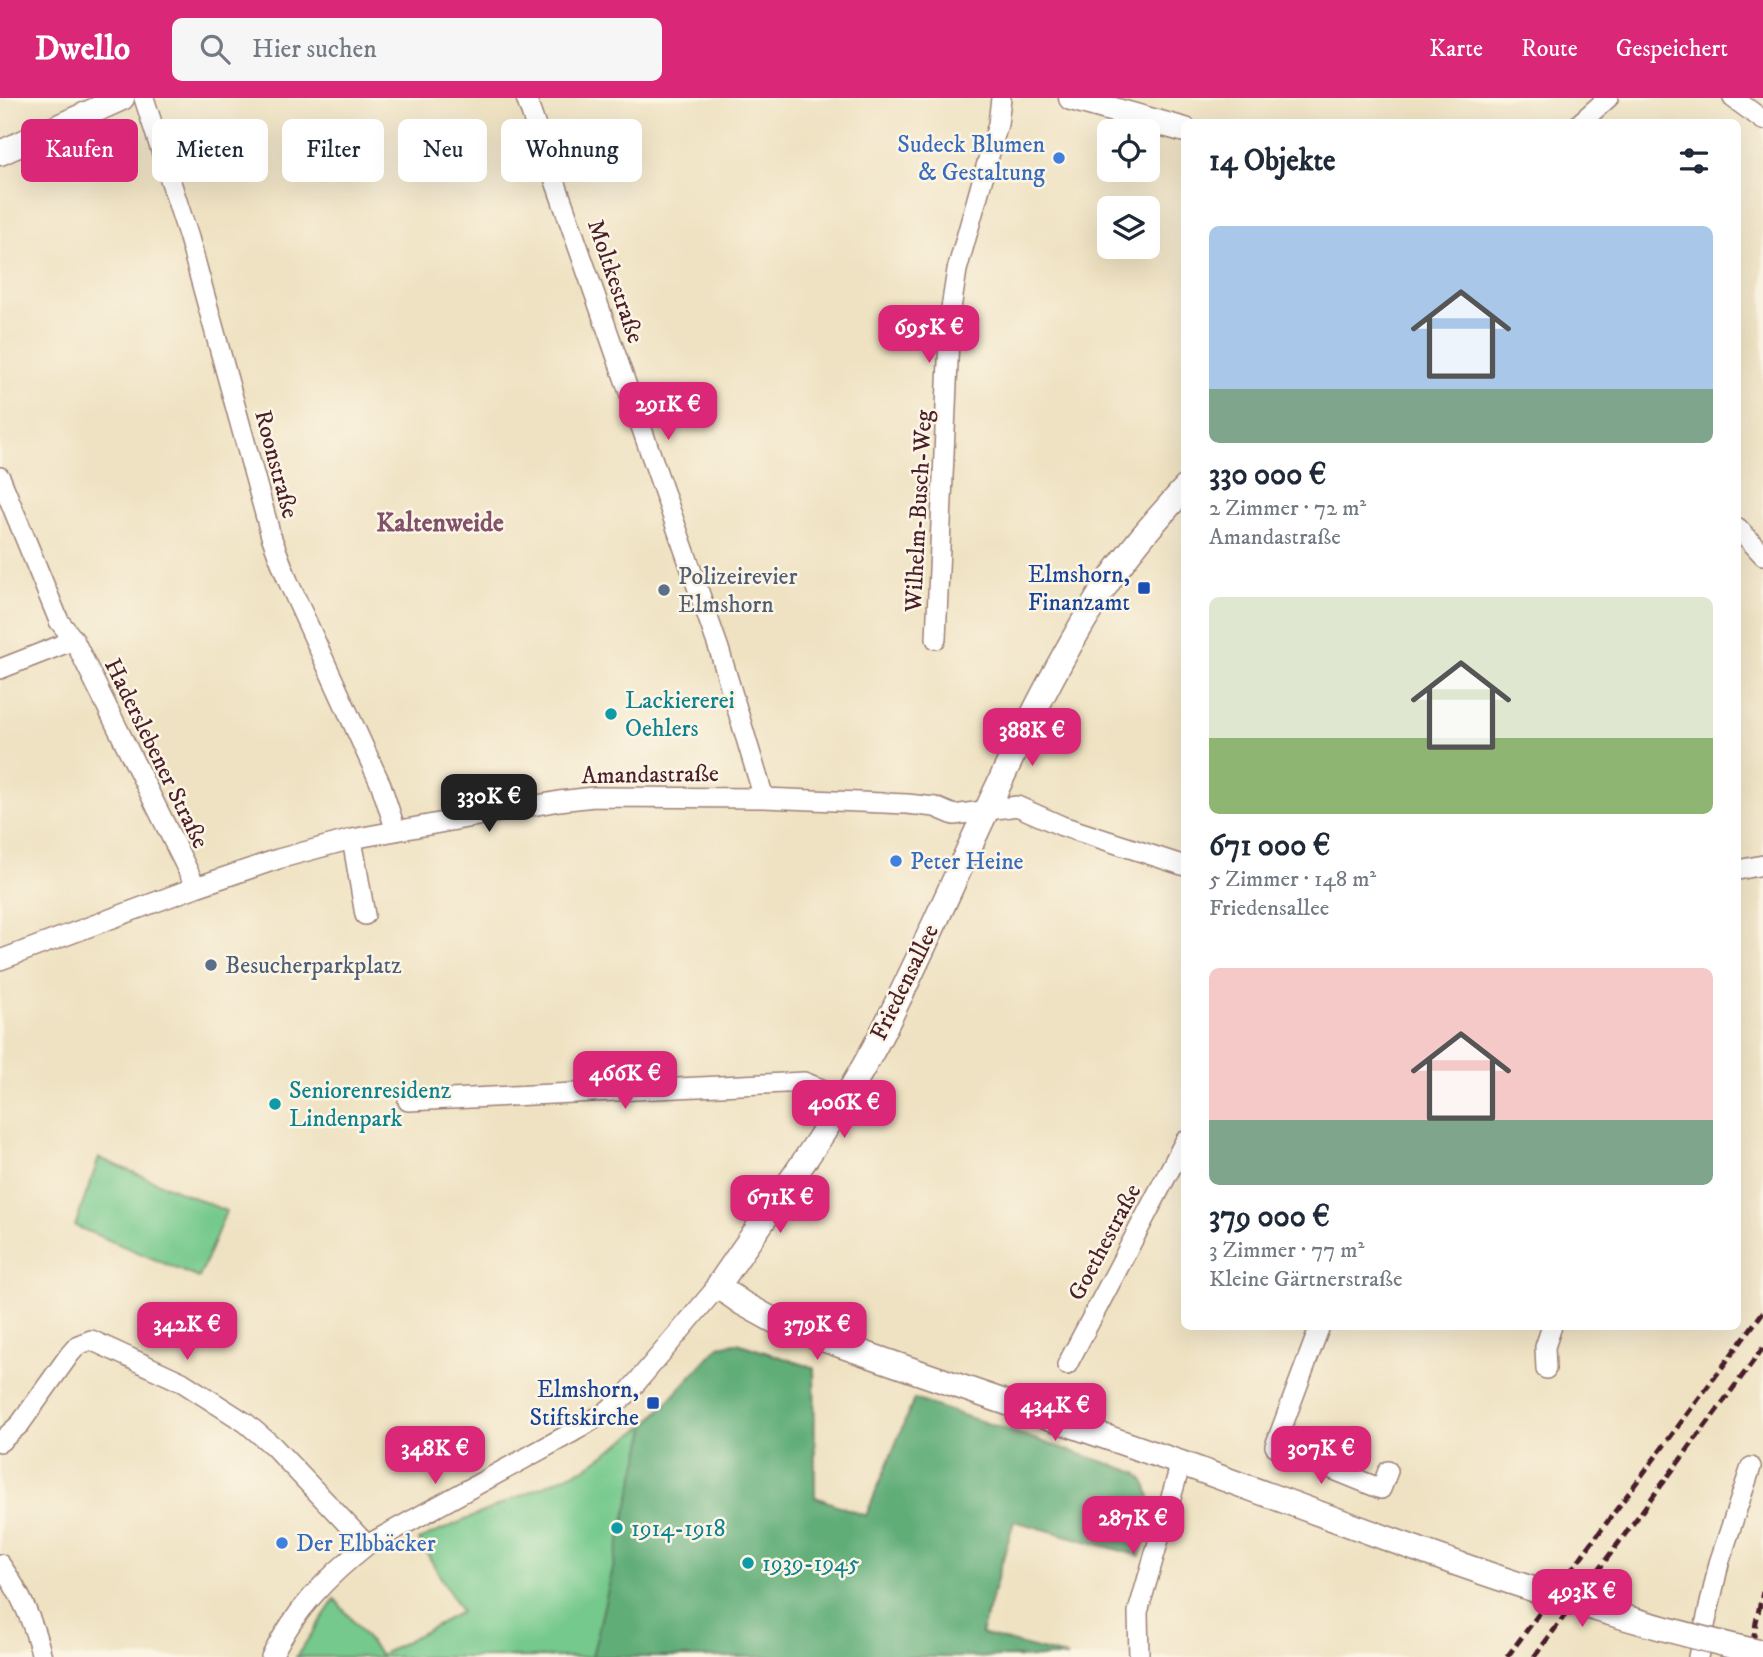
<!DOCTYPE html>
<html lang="de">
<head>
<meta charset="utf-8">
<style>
  :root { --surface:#fff; --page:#f6f6f7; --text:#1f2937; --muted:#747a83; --accent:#db2777 }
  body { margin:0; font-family:"IM FELL DW Pica",serif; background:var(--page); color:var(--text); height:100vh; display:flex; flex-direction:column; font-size:26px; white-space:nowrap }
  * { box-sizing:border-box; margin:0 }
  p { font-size:23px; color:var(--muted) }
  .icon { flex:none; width:38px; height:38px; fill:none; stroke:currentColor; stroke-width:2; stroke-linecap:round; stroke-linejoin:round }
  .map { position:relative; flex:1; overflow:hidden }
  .details { position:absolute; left:1181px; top:21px; width:560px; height:1211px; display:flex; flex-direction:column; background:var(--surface); border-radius:10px; box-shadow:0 7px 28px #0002 }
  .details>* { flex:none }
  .banner { position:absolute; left:21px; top:21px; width:665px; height:63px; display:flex; gap:14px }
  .controls { position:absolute; left:1097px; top:21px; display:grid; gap:14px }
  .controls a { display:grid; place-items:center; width:63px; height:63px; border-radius:10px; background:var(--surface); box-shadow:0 7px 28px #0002; font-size:35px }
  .price { position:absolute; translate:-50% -60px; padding:0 16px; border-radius:14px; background:var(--accent); color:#fff; font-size:23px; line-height:46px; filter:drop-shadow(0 2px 4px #0008) }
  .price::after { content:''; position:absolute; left:50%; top:42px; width:21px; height:16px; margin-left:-10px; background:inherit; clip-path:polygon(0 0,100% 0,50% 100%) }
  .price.active { background:#222; color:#fff }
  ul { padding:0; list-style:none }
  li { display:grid; align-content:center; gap:14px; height:371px; padding:0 28px }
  li span { display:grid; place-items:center; height:217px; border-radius:10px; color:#555 }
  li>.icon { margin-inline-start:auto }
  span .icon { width:126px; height:126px; fill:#fffc; stroke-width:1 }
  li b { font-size:30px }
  h2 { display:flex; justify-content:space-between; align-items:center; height:84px; padding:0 28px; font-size:30px }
  .chip { padding:0 24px; border-radius:10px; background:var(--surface); box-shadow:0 7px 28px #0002; font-size:24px; line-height:63px }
  .chip.active { background:var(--accent); color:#fff }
  header { display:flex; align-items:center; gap:42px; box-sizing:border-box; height:98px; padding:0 35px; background:var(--accent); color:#fff }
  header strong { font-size:33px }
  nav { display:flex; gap:38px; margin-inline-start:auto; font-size:24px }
  .search { width:490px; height:63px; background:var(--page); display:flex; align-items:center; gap:18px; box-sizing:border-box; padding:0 24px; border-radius:10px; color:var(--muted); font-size:26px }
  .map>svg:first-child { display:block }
</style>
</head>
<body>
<header>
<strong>Dwello</strong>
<div class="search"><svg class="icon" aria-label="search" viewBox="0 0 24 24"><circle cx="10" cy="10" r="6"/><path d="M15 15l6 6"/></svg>Hier suchen</div>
<nav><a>Karte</a><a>Route</a><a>Gespeichert</a></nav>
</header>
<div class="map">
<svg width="1763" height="1559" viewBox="0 0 1763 1559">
  <rect width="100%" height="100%" fill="#fcf5e5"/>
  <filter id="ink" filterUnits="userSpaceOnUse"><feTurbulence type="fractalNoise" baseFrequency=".0143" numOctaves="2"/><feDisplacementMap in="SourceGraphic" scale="14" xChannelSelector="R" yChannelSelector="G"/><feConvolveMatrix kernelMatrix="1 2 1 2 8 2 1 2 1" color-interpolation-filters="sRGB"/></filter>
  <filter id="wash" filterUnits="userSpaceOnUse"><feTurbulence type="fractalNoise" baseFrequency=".00686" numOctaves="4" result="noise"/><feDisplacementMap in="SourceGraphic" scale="28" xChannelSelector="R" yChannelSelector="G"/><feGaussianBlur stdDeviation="1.57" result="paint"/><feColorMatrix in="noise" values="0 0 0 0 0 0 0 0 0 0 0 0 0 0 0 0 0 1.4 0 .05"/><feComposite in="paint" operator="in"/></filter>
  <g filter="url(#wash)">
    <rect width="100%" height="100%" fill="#efe2c2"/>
    <path fill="#75c98c" stroke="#60745c" stroke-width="2" d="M99,1060L226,1113L199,1180L75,1128Z
      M737,1245L814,1270L815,1399L866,1419L812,1559H296L335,1501L380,1557L461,1514L419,1442L587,1369L647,1326L719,1248Z"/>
    <path fill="#60ad78" stroke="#556652" stroke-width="2" d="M737,1245L814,1270L815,1399L866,1418L914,1301L1137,1375C1161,1397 1147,1430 1140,1458L1014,1423L981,1536L1068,1559H592L647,1326L719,1248Z"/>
  </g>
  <g filter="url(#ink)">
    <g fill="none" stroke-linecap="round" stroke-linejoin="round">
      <defs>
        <path id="minor" d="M144,0L189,140L271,438L288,483L381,687L396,733
          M526,0L719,551L764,700
          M1733,0L1763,22
          M1581,24L1608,0
          M0,379L59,523L74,542L196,789
          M1738,430L1763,457
          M936,541L950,217L957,172L998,26L1001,0
          M0,571L74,542
          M352,741L365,817
          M1738,772L1763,767
          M0,862L196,789L278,761L352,741L559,703L594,699L764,700L907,706L935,709L954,717L1017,708L1062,728L1185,768
          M408,1003L804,984L844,1000
          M1320,1228L1275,1348L1381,1391L1388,1373
          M1067,1267L1185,1043
          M1546,1271L1545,1249L1552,1228
          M0,1344L20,1326L70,1256L78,1247L91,1242L182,1284L246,1325L273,1348L367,1447
          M0,1466C20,1494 34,1525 42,1559
          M271,1559C296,1511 326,1480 367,1447L573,1334L606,1314L626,1297L718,1188
          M1139,1559L1138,1514L1181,1365
          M1698,1559L1719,1465L1751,1369"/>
        <path id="major" d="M1071,0L1185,32
          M0,55L122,0
          M1185,390C1154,424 1123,459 1099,498C1015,633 958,783 887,925C841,1018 776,1102 718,1188L742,1205L782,1227L1181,1365L1416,1451"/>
      </defs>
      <use href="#minor" stroke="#9c8076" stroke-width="22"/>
      <use href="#major" stroke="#9c8076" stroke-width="27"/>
      <use href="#minor" stroke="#fff" stroke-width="19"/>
      <use href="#major" stroke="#fff" stroke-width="24"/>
      <path stroke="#4a1f2b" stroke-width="5" stroke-dasharray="10 5" stroke-linecap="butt" d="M1507,1559L1763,1214
        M1534,1559L1763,1250
        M1751,1559L1756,1524L1763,1494"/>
      <defs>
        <path id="major-bridge" d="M1416,1451C1530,1492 1645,1529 1763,1555"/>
      </defs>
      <use href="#major-bridge" stroke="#9c8076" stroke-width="27" stroke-linecap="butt"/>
      <use href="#major-bridge" stroke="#fff" stroke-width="24"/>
    </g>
  </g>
  <g fill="#3f7fe0" stroke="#fcf5e5" stroke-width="2.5">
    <circle cx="1059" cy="60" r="7"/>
    <circle cx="896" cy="763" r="7"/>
    <circle cx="282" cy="1445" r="7"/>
  </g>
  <g fill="#1a4fb4" stroke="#fcf5e5" stroke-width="2.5">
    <rect x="1137" y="483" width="14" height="14" rx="3.5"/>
    <rect x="646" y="1298" width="14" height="14" rx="3.5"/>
  </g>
  <g fill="#5c6f8a" stroke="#fcf5e5" stroke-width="2.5">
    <circle cx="664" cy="492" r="7"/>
    <circle cx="211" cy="867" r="7"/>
  </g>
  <g fill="#0f9aa8" stroke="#fcf5e5" stroke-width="2.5">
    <circle cx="611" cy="616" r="7"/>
    <circle cx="275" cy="1006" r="7"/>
    <circle cx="617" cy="1430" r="7"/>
    <circle cx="748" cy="1465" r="7"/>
  </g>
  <g text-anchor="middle" stroke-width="5" stroke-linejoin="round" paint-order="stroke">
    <g font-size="24" fill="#366cbe" stroke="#fcf5e5" text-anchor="start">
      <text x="1045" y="54" text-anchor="end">Sudeck Blumen<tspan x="1045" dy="28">&amp; Gestaltung</tspan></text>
      <text x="910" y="771">Peter Heine</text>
      <text x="296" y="1453">Der Elbbäcker</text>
    </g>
    <g font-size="24" fill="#4a1f2b" stroke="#fcf5e5">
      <text transform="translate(616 183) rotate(71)" y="8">Moltkestraße</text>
      <text transform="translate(277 366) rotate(75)" y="8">Roonstraße</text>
      <text transform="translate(918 413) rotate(-87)" y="8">Wilhelm-Busch-Weg</text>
      <text transform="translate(157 655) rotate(64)" y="8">Haderslebener Straße</text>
      <text transform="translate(650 676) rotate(-1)" y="8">Amandastraße</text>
      <text transform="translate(904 884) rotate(-64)" y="8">Friedensallee</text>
      <text transform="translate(1104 1144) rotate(-62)" y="8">Goethestraße</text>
    </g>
    <g font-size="24" fill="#164399" stroke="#fcf5e5" text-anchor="end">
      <text x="1130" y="484">Elmshorn,<tspan x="1130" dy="28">Finanzamt</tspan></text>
      <text x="639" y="1299">Elmshorn,<tspan x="639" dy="28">Stiftskirche</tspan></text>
    </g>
    <g font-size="24" fill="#4e5e75" stroke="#fcf5e5" text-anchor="start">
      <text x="678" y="486">Polizeirevier<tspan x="678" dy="28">Elmshorn</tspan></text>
      <text x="225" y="875">Besucherparkplatz</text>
    </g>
    <g font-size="24" fill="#0d838f" stroke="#fcf5e5" text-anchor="start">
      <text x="625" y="610">Lackiererei<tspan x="625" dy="28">Oehlers</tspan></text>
      <text x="289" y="1000">Seniorenresidenz<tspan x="289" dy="28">Lindenpark</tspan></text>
      <text x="631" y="1438">1914-1918</text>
      <text x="762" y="1473">1939-1945</text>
    </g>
    <g font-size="26" font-weight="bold" fill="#80516b" stroke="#fcf5e5">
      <text x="440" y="433">Kaltenweide</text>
    </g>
  </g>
</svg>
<div class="controls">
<a><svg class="icon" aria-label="locate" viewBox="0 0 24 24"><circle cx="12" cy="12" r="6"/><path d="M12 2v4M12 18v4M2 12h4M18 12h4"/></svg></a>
<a><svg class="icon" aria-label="layers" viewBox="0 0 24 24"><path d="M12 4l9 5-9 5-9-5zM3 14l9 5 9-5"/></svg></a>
</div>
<b class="price" style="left:929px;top:267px">695K €</b>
<b class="price" style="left:668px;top:344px">291K €</b>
<b class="price" style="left:1032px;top:670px">388K €</b>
<b class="price active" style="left:489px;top:736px">330K €</b>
<b class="price" style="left:625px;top:1013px">466K €</b>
<b class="price" style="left:844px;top:1042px">406K €</b>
<b class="price" style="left:780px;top:1137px">671K €</b>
<b class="price" style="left:187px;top:1264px">342K €</b>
<b class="price" style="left:817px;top:1264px">379K €</b>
<b class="price" style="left:1055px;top:1345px">434K €</b>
<b class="price" style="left:435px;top:1388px">348K €</b>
<b class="price" style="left:1321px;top:1388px">307K €</b>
<b class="price" style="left:1133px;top:1458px">287K €</b>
<b class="price" style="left:1582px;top:1531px">493K €</b>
<div class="banner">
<a class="chip active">Kaufen</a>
<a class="chip">Mieten</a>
<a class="chip">Filter</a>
<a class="chip">Neu</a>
<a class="chip">Wohnung</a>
</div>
<section class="details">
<h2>14 Objekte<svg class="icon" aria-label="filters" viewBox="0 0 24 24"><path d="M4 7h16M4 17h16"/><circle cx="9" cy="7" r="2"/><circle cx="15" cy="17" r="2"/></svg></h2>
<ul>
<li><span style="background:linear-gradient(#a9c7e8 75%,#7fa58c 0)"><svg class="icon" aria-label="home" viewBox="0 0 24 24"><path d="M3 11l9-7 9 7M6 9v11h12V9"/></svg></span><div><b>330 000 €</b><p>2 Zimmer · 72 m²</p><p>Amandastraße</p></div></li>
<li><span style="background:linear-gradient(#dfe7d0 65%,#8fb573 0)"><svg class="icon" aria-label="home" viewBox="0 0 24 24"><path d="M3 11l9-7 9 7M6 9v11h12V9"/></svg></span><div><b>671 000 €</b><p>5 Zimmer · 148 m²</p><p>Friedensallee</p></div></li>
<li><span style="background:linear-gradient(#f6c9c9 70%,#7fa58c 0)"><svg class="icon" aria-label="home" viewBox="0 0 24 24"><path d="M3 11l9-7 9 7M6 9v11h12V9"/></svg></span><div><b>379 000 €</b><p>3 Zimmer · 77 m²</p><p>Kleine Gärtnerstraße</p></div></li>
</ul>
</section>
</div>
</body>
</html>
